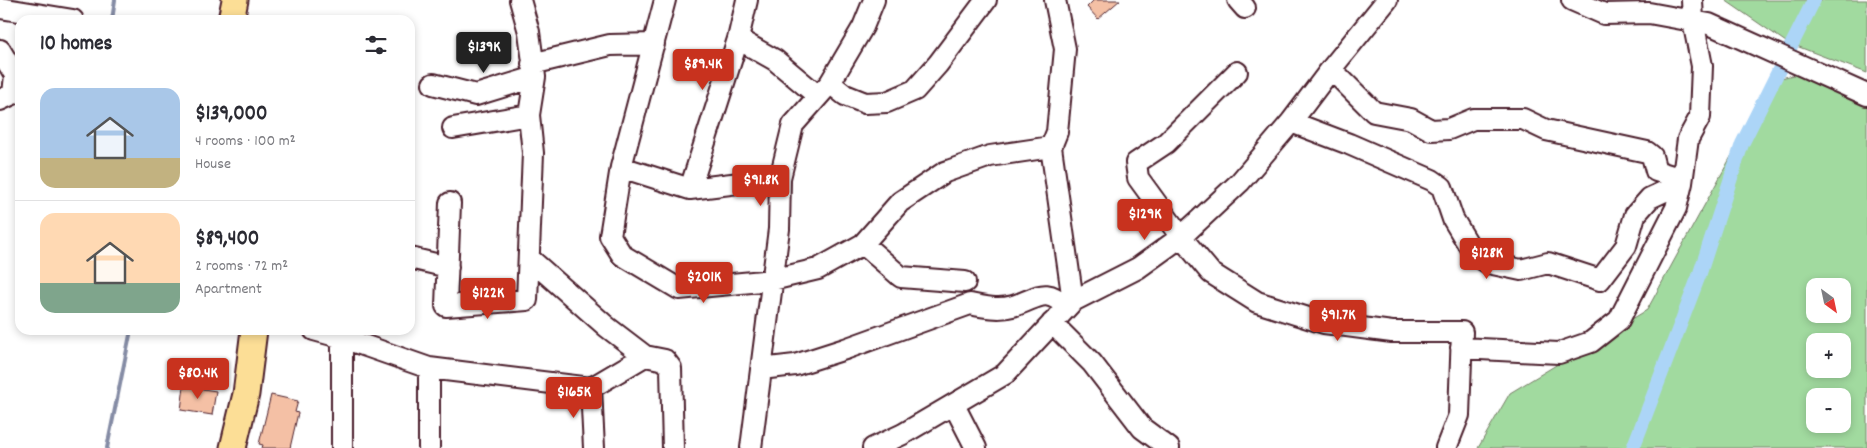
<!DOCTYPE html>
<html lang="en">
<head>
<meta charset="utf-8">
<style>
  :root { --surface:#fff; --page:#f7f7f7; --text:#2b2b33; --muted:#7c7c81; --line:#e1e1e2; --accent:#c8321e }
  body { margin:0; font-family:Dekko,sans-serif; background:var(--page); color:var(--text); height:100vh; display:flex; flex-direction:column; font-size:19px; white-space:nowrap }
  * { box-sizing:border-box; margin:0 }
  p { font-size:16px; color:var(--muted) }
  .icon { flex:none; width:28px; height:28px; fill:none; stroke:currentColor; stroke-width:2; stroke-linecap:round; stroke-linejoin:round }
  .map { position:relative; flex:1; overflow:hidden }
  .side { position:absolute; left:15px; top:15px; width:400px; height:320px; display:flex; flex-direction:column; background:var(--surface); border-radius:15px; box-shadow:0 2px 8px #0003 }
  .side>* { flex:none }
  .needle { width:32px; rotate:147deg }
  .tools { position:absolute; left:1806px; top:278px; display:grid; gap:10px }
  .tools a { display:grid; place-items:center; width:45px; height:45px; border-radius:10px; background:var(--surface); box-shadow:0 2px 8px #0003; font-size:25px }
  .price { position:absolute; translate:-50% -42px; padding:0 11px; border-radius:5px; background:var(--accent); color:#fff; font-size:16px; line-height:32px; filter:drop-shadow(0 1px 2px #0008) }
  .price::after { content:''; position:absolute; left:50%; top:30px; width:15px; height:11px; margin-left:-8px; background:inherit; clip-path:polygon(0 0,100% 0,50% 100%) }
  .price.active { background:#222; color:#fff }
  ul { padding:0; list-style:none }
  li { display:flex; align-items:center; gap:15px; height:125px; padding:0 25px }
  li+li { border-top:1px solid var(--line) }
  li span { display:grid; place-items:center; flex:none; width:140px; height:100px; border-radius:15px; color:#555 }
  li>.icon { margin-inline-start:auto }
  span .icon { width:60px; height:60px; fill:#fffc; stroke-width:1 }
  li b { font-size:21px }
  h2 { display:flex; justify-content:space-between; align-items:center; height:60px; padding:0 25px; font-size:21px }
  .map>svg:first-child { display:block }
</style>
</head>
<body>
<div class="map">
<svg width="1867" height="448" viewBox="0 0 1867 448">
  <rect width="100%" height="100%" fill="#fff"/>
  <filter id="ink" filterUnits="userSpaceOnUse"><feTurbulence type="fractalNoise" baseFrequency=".02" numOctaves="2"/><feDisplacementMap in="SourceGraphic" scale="10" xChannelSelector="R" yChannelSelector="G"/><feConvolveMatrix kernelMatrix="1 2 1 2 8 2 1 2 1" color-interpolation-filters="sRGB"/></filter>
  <g filter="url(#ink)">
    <path fill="#a1da9f" stroke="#767c65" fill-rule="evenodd" d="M1725,0H1867V73L1786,42Z
      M1797,74L1867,106V448H1478L1510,393L1647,310L1773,80ZM1815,286H1842V314H1815ZM1815,341H1842V369H1815ZM1815,396H1842V424H1815Z"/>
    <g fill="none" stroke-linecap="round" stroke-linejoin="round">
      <path stroke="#858ca5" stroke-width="4" d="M112,20L115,0
        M107,448L131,330"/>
      <path stroke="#acd5f7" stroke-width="14" d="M1633,448L1700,273L1742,144L1814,0"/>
    </g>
    <path fill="#f4c0a5" stroke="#4a1f2b" d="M1094,0H1120L1098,19L1087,7Z
      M184,386L216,391L212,415L181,410Z
      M271,395L298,401L295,412L298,413L290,448H262L263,445L259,444Z"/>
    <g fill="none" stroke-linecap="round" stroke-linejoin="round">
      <defs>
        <path id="minor" d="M665,0L621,167L610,236L622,255L679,289L772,280L818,269L863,244L900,202L945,172L990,156L1051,147
          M1055,0L1065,49L1057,132L1051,147L1073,301
          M1238,0L1245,8
          M1572,0L1604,14L1649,13L1709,24L1867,95
          M0,8L73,20
          M738,39L775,60L818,96
          M0,50L15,75L13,94L0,100
          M532,64L610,45L654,44
          M1331,69L1374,112L1411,119L1431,130L1449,129L1473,119H1523L1546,130L1647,152L1652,156L1656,171L1682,179
          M1237,72L1166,143L1136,163L1138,178L1181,237L1211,273L1257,302L1324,323L1392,332H1462L1459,415L1446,448
          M830,83L845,95L865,103L887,102L915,90L938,64L986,0
          M433,84L476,95L535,77
          M1291,122L1349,144L1432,180L1442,187L1453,219L1474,254L1488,263L1521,270L1548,263L1600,280L1626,246L1635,215L1650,198L1682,183
          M453,128L529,115
          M621,167L690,189L780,178
          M690,189L738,39L747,0
          M450,203L446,306L527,300L533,153L529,115L535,77L529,32L520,0
          M863,244L901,277L965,282
          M410,258L448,267
          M530,259L607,327L645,356
          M1052,323L1092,363L1142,428L1169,448
          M314,330L343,338L429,368L591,388L645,356L665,360L671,368L673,448
          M1461,348L1559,353L1591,342L1619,320L1676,208L1682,183L1688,139L1700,117L1702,66L1693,21L1692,0
          M429,368V448
          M761,369L795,365L845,349L970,304C984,307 999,310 1013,306C1038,299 1044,285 1067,307
          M591,388L594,448
          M954,405L976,448
          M342,448V330
          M751,448L779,229L780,178L793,125L830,83L863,27L874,0
          M873,448L903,434L1005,374L1073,301L1138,268L1181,237L1240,182L1291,122L1331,69L1387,0"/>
        <path id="major" d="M231,20L235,0
          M233,448L246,394L254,330"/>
      </defs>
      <use href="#minor" stroke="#4a1f2b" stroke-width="24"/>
      <use href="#major" stroke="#4a1f2b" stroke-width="29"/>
      <use href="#minor" stroke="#fff" stroke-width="20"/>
      <use href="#major" stroke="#fcde96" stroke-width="25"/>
    </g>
  </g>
</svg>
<div class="tools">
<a><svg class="needle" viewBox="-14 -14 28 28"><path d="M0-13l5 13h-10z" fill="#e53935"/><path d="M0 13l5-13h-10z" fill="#7c7c81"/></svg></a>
<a>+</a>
<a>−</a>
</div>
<b class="price active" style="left:484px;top:74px">$139K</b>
<b class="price" style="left:703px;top:91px">$89.4K</b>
<b class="price" style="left:761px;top:207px">$91.8K</b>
<b class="price" style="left:1145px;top:241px">$129K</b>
<b class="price" style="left:1487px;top:280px">$128K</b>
<b class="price" style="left:704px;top:304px">$201K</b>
<b class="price" style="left:488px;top:320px">$122K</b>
<b class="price" style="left:1338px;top:342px">$91.7K</b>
<b class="price" style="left:198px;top:400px">$80.4K</b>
<b class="price" style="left:574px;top:419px">$165K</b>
<section class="side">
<h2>10 homes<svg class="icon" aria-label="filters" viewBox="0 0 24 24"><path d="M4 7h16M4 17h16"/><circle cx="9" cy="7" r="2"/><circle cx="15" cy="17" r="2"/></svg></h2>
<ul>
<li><span style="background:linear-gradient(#a9c7e8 70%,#c2b280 0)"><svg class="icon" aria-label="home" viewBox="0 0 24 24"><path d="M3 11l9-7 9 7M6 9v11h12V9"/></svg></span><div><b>$139,000</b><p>4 rooms · 100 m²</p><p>House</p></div></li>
<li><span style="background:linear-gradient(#ffd9b3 70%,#7fa58c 0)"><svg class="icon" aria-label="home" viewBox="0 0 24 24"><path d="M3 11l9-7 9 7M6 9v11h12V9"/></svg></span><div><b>$89,400</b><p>2 rooms · 72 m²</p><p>Apartment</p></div></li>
</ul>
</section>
</div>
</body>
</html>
